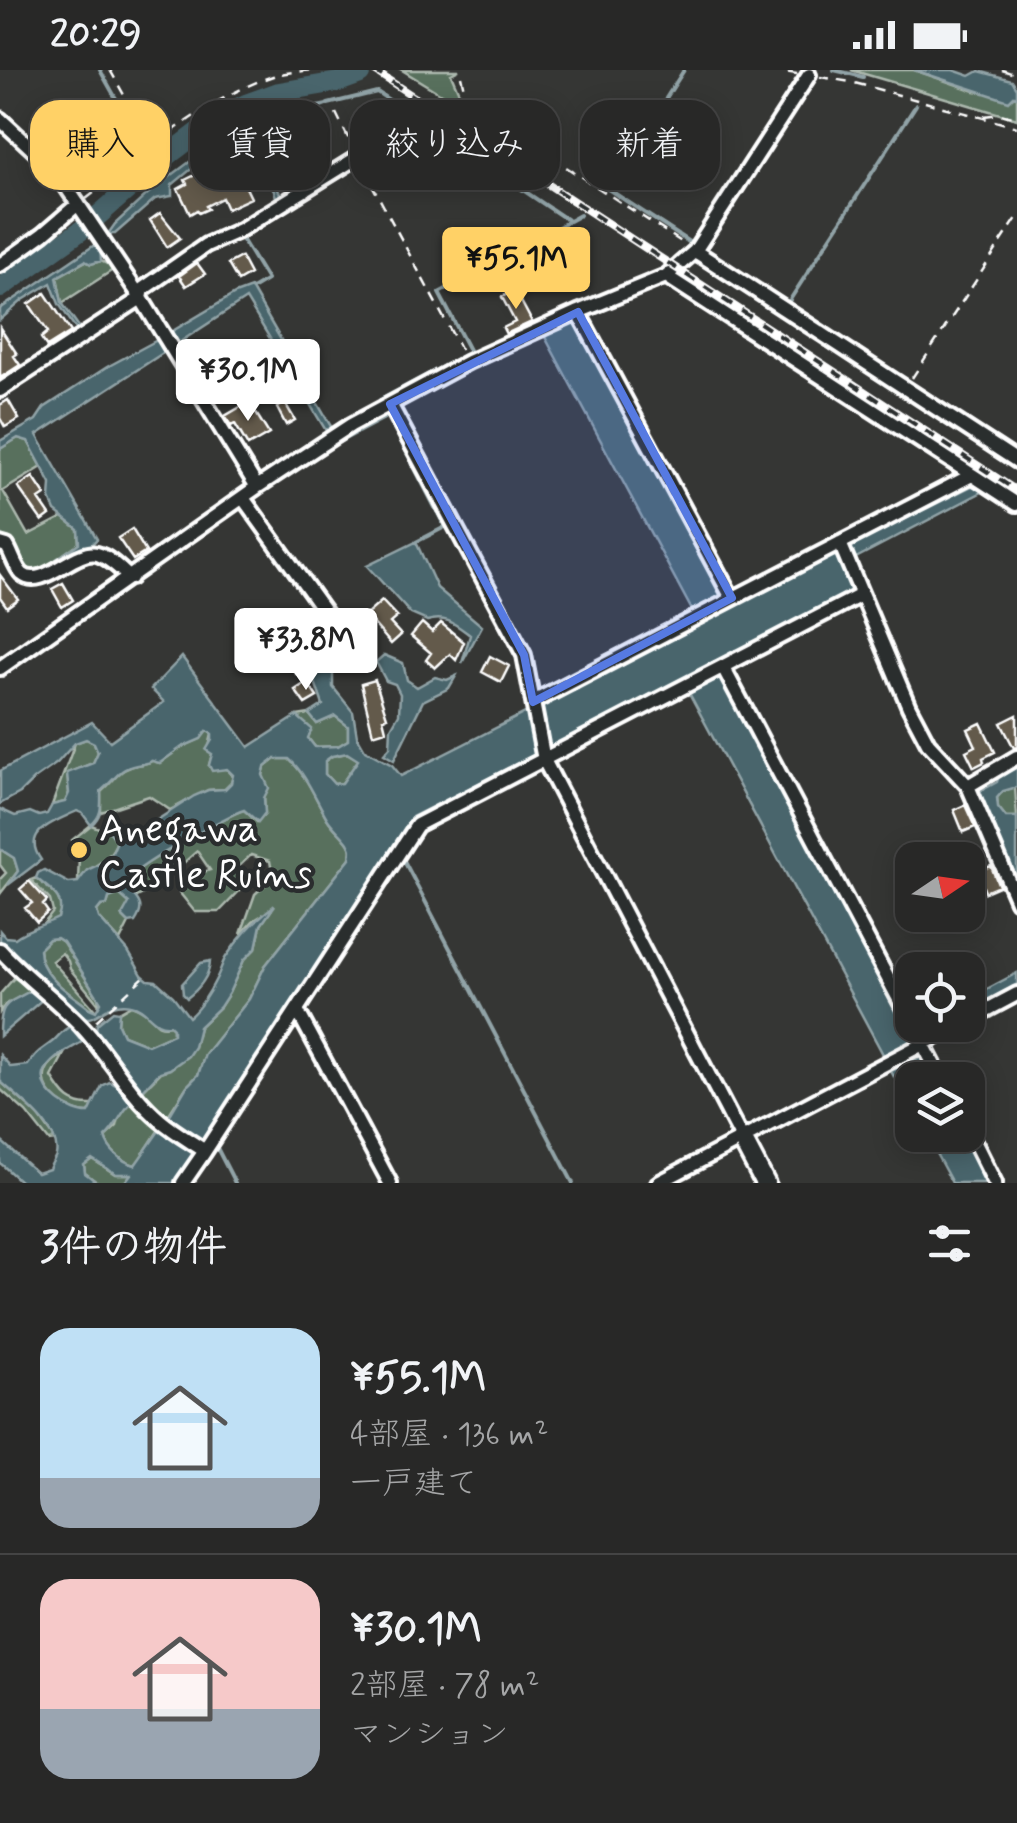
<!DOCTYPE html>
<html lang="ja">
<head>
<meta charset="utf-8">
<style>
  :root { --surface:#282827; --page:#30302f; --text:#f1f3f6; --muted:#a5a6a7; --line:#444; --accent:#ffd166 }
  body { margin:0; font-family:Mynerve,"Klee One",sans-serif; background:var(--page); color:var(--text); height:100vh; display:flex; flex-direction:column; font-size:38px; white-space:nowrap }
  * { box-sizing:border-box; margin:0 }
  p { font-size:32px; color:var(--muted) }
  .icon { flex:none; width:55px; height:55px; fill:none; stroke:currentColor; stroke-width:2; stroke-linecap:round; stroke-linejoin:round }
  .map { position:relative; height:1113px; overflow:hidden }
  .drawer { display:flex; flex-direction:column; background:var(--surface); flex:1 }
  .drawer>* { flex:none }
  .hud { position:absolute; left:30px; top:30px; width:958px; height:90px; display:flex; gap:20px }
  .needle { width:65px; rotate:77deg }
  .buttons { position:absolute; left:895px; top:772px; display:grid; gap:20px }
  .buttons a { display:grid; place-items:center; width:90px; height:90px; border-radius:20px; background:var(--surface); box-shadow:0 5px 25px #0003,0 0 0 2px var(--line); font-size:50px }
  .price { position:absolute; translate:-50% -85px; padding:0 22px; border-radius:10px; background:#fff; color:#222; font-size:32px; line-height:65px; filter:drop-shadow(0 2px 5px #0008) }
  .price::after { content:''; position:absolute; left:50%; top:60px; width:30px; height:22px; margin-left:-15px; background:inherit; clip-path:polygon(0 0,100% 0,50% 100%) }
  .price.on { background:var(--accent); color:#111 }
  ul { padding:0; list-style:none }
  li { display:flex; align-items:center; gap:30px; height:250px; padding:0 40px }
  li+li { border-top:2px solid var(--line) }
  li span { display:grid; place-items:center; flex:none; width:280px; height:200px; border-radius:30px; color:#555 }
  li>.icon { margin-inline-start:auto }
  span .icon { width:120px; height:120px; fill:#fffc; stroke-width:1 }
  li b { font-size:42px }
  h2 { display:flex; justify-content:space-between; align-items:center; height:120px; padding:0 40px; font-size:42px }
  .pill { padding:0 35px; border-radius:30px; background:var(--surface); box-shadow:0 5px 25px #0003,0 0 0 2px var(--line); font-size:35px; line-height:90px }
  .pill.on { background:var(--accent); color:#111 }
  .status { display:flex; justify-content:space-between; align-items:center; height:70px; padding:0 50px; background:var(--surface); direction:ltr }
  .status svg { height:28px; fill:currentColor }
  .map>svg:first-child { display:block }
</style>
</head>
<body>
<div class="status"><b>20:29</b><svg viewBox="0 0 49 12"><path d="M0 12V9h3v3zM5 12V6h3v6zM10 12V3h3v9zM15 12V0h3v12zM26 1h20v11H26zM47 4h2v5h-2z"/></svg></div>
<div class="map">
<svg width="1017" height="1113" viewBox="0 0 1017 1113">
  <rect width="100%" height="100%" fill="#353634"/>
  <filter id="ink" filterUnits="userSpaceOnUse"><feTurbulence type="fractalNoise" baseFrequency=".01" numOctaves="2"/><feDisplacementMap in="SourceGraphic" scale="20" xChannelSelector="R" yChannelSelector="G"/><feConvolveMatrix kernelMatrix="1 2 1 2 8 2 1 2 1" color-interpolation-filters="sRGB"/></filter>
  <g filter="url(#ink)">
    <path fill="#58705d" stroke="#acb8ae" stroke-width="2.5" d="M402,0H459L451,4L463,32L503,62Z
      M851,0H914L975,21L1017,27V49Z
      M86,191L91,194L101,191L116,198L62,233L57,207Z
      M18,368L28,371L42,397L3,421L28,465L63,447L78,459L79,473L44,498L27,503L0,471V379Z
      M309,644L317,654L335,646L348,656V670L338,676L315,677L308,668L297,646Z
      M207,660L212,664L209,677L212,684L209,695L227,699L233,706L231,713L225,719L208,720L170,740L149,726L101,742V722C120,705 118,698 143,694C159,691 144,689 160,693L182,677L200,669Z
      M86,669L94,673L98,682L93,693L67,703L69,723L65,732L52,735L75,673Z
      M347,683L359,690L342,713L334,714L325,704V691L332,686Z
      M275,689H289C306,704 315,728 327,748C333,758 342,764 348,773C352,780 351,780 350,788L265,896L249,929L205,984L198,1005L187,1016L140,1089L135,1095C122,1092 108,1080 105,1067L117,1056L120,1044L139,1024L161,1002L170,999L194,977L199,957L220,937L229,923L244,890L256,878L261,855L272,839L253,851L241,864L255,824L273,807L270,791L251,785L235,800L245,815L219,842H195L179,822L193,805L210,800L197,781L156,817L137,827C131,822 124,816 128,808C134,798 231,743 244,740L257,752L265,743L263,705L265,697Z
      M1015,717L1017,747H1006L998,737L997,727L1003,721Z
      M91,755L110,762L117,771C106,798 93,790 78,812L79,785L72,770Z
      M0,779L14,788L18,801L0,824V809L6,803L0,795Z
      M36,808C51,821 66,827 59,848L41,857L53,842L50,830L31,810Z
      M118,823L125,827L130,833L122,846L129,853L120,871L99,848L97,841L101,836L107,835L109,828Z
      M57,868L63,872L98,928L100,936L70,899L68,891L62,883L52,891L96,941L89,938C70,923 39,906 39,879L49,869Z
      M14,908L34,919L5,935L0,942V924Z
      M131,935C137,937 143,940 148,944C157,952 157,958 170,955L173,958V964L148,975L123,965L118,954L119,942Z
      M64,984L52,1007C63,1026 71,1036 93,1035L89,1043C71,1044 38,1023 46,1001C49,993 57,988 64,984Z
      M0,1011L38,1045L56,1070L49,1071L26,1042L0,1019Z
      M92,1089L115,1104H132L124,1113H98L85,1103L84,1095Z"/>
    <path fill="#48656c" stroke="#91a3a7" stroke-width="2.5" fill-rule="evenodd" d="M914,0H953L970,6L979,1L1012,10L1017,18V27L1014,26L1009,31Z
      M328,34L245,66L280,123L277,130L274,121L241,69L201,91L172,115V126L155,129L115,164H108L115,154L152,120L227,64L280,44Z
      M96,174L100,177L101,191L91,194L85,191L57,207L62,233L79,257L76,259L59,234L51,213L23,230L0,250V239Z
      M251,218L333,360L328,364L246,229L37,365L97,469L86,480L39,503L33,502L44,498L79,473L78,459L55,441L50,429L51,414L28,371L18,368L0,379V371L36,350L44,338L107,297L159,269L235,224Z
      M576,251L721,527L693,542L544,265Z
      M974,415L982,422L854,489L851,476Z
      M416,472L437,518L482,556L462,593L470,565C455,554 446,545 427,551L411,544L367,496Z
      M836,483L853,523L547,679L540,635Z
      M384,585L403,593L407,610L417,617L435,607L447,610L456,606L449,618L423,631L394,690L384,684L390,677L391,658L399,644L400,624L395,614L386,611L376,592Z
      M182,587L249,677L297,646L312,659L308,668L315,677L338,676L348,670V656L335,646L317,654L309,644L323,635L314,609L320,596L328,595L333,603V617L353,642L357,666L365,680L392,695L401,706L527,642L536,684L412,747L203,1072L168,1048L187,1016L198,1005L205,984L249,929L265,896L350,788C351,780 352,780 348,773C342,764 333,758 327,748C315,728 306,704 289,689H275L265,697L263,705L269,718L264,728L265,743L258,752L244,740C230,744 131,799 128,810C123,826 152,828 135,852L129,853L122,846L129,833L119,824L109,828L107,835L101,836L97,841L99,848L128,881L142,905L148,910L156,911L173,926L189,947C199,939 210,922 216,909C220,902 222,893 226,887C240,866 254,850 275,835L261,855L256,878L244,890L229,923L220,937L199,957L194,977L188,986L170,999L160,1002L139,1024L95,966L97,954L113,941L119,942L118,954L123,965L148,975L173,964V958L170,955C152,958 148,938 131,935C109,930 99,948 88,948C72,947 58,922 47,912C40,905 30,900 22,893C14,886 7,878 0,871V861L5,867L15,868C28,858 44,855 58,848C66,827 51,821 36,808L38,803L44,800L69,813L78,812L87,800L102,793L106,787L111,785L117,771L110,762L104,759L103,754L109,750C120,758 126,765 140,761L194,726L208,720L225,719L231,713L233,705L227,699L212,701L209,695L212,684L206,680L212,670V664L207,661L201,669L182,677L160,693C144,689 159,691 143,694C117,698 121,704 101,721C101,735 103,745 91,755L82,743L77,741C55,752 20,761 41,790L8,815L18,801L14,788L0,779V739L15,746L30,742L39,746L47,744L52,735L65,732L69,723L67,703L93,693L98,682L94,673L86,669L75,673L57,693L33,710L20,723L0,734V701L92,652L110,671L164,632L151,619ZM347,683L358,690L342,713L334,714L325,704V691L332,686ZM57,868L63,872L101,932L96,941L89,938C70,923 39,906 39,879L49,869Z
      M721,605L912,972L884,986L688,621Z
      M1017,691V717L1003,721L997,728L998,737L1006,747H1017V816L977,723L997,712L1000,701Z
      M210,891C210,905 199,919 187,928L183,924L182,914L201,893Z
      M1017,903V919L968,945V929Z
      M34,919L43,929L0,966C0,931 5,935 34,919Z
      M71,956L82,972C71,979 48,989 44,1004C40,1023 72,1044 89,1043L102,1016L110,1012L123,1019L131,1033C120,1044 117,1056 105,1067C108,1080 122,1092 135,1095L161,1058L195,1082L174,1113H124L131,1104H116L92,1089L84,1095L85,1103L98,1113H22L0,1093V1070L37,1103L49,1099C49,1098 56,1086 56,1085C62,1059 17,1027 0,1011V985L11,997L28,995C38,980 39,982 52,972C59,966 62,960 71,956Z
      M920,987L932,1010H912V1041L891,1001Z
      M926,1065H962L987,1113H952Z"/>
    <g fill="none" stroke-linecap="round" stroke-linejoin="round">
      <path stroke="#91a3a7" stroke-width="4" d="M100,0L123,41
        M684,0L608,119L692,174
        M834,0L863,7
        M328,34L377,22L569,151
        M242,169L267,210L252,219
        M786,236L916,35
        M380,330L470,282L439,223L580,145
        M337,373L388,346L445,457L416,472
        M402,787L573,1113
        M216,1076L235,1113"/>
      <path stroke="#48656c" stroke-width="20" d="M0,218L83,159L158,93L216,49L246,34L279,22L338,12L360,4"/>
    </g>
    <path fill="#635a4b" stroke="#fff" stroke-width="2.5" d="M222,92L230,108L239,103L251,128L227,139L222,128L206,136L208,139L199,143L197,140L190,144L178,119L187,114L185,110Z
      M160,143L180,168L167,177L150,150Z
      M241,187L250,204L238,211L228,194Z
      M197,193L205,204L186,216L179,206Z
      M515,220L532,252L506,264L503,258L515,252L502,227Z
      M45,223L71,262L47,277L41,268L48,262L29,234Z
      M0,258L17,284L14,286L20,295L0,308Z
      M8,330L19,349L5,357L0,348V335Z
      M249,332L269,364L248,376L235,354L231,356L225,346Z
      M285,333L295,350L286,355L277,338Z
      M33,407L45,425L39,429L50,445L42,451L18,417Z
      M132,459L146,482L133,490L118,468Z
      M0,505L18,529L7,537L0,527Z
      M63,513L73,530L62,537L52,519Z
      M382,531L397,547L390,553L401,565L391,574L366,545Z
      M422,553L432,562L441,553L464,572L456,590L450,584L435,598L426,590L431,583L411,566Z
      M302,579L312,594L296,604L287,590Z
      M490,586L509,596L501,612L482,602Z
      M375,610L387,647L383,648L386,660L373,664L361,614Z
      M307,612L317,627L305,634L295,620Z
      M1017,645V677L1014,678L1001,653Z
      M981,653L995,682L983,688L984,692L974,697L966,681L976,676L968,659Z
      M965,735L975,757L963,762L954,740Z
      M991,796L999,816L985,822L977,801Z
      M29,811L47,831L43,835L48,842L37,852L25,838L32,833L20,819Z"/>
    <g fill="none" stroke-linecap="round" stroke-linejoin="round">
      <defs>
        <path id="street" d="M0,49L55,100L141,228L257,417
          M695,181L1017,391
          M0,195L43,164L78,134
          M666,206L1017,434
          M578,242L732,528
          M0,320L141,228L143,219L206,175L240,160L358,87
          M390,334L524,585L544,690L742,1069
          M243,428L328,546L337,563L340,580
          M840,473L909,637L928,673L968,716L1017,831
          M0,474L7,476C12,484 15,497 22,504C42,521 74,479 97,484C109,487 121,500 130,508
          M723,597L912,954
          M0,598L257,417L351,355L468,292L578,242L666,206L695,181L809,5
          M533,632L972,405
          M968,716L1017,687
          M0,880C26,909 59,931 85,960C111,989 130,1025 160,1050C174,1062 190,1071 205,1081L183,1113
          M297,940L390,1113
          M968,950L1017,924
          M913,955L942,1010
          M968,1059L995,1113
          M205,1081L417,755L861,525
          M658,1113L959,955"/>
        <path id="secondary" d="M742,1069L765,1113"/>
      </defs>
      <use href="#street" stroke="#fff" stroke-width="20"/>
      <use href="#secondary" stroke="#fff" stroke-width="25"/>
      <path stroke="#fff" stroke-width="2.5" stroke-dasharray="10 8" stroke-linecap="butt" d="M110,0L153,77
        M770,0L797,4
        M1002,0L1017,5
        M461,6L466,27L506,58L686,175
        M820,7L851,12L1017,57
        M336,43L353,78
        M984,46L1000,44L1017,48
        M363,98L461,280
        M86,129C144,84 202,30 273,6C285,2 298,2 311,0
        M912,308L1017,148
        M96,951L146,905"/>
      <use href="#street" stroke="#2a2d2e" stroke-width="12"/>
      <use href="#secondary" stroke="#2a2d2e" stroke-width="18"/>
      <defs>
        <path id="rail" d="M373,0L1017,421"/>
      </defs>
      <use href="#rail" stroke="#fff" stroke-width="8"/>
      <use href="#rail" stroke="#2a2d2e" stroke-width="4" stroke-dasharray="11" stroke-linecap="butt"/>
    </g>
  </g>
  <path fill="#567ae2" fill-opacity="0.2" stroke="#567ae2" stroke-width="8" stroke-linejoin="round" d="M578,242L732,528L533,632L524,585L390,334Z"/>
  <circle fill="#ffd166" stroke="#2a2d2e" stroke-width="4" cx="79" cy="780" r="10"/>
  <g text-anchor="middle" stroke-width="9" stroke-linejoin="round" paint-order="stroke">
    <g font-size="40" fill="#fff" stroke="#2a2d2e" text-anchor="start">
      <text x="99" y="771">Anegawa<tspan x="99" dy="46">Castle Ruins</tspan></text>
    </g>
  </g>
</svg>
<div class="buttons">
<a><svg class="needle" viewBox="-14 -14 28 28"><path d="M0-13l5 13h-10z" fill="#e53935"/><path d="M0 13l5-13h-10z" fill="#a5a6a7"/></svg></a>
<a><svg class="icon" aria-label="locate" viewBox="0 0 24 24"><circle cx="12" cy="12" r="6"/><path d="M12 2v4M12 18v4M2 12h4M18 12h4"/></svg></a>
<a><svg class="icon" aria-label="layers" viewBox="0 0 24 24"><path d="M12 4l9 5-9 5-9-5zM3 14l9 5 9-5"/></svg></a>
</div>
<b class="price on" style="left:516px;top:242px">¥55.1M</b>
<b class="price" style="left:248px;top:354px">¥30.1M</b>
<b class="price" style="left:306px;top:623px">¥33.8M</b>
<div class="hud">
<a class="pill on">購入</a>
<a class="pill">賃貸</a>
<a class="pill">絞り込み</a>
<a class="pill">新着</a>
</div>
</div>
<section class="drawer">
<h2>3件の物件<svg class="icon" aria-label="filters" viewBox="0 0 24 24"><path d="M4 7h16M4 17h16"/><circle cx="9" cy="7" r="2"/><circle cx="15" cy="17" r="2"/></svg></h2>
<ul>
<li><span style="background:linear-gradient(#bfe0f5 75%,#9aa5b1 0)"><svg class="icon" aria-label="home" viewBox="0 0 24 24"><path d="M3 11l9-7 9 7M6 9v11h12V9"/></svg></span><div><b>¥55.1M</b><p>4部屋 · 136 m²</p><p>一戸建て</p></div></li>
<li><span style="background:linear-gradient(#f6c9c9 65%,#9aa5b1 0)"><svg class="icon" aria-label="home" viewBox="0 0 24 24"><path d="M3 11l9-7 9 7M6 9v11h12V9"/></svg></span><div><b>¥30.1M</b><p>2部屋 · 78 m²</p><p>マンション</p></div></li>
</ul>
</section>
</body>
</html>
